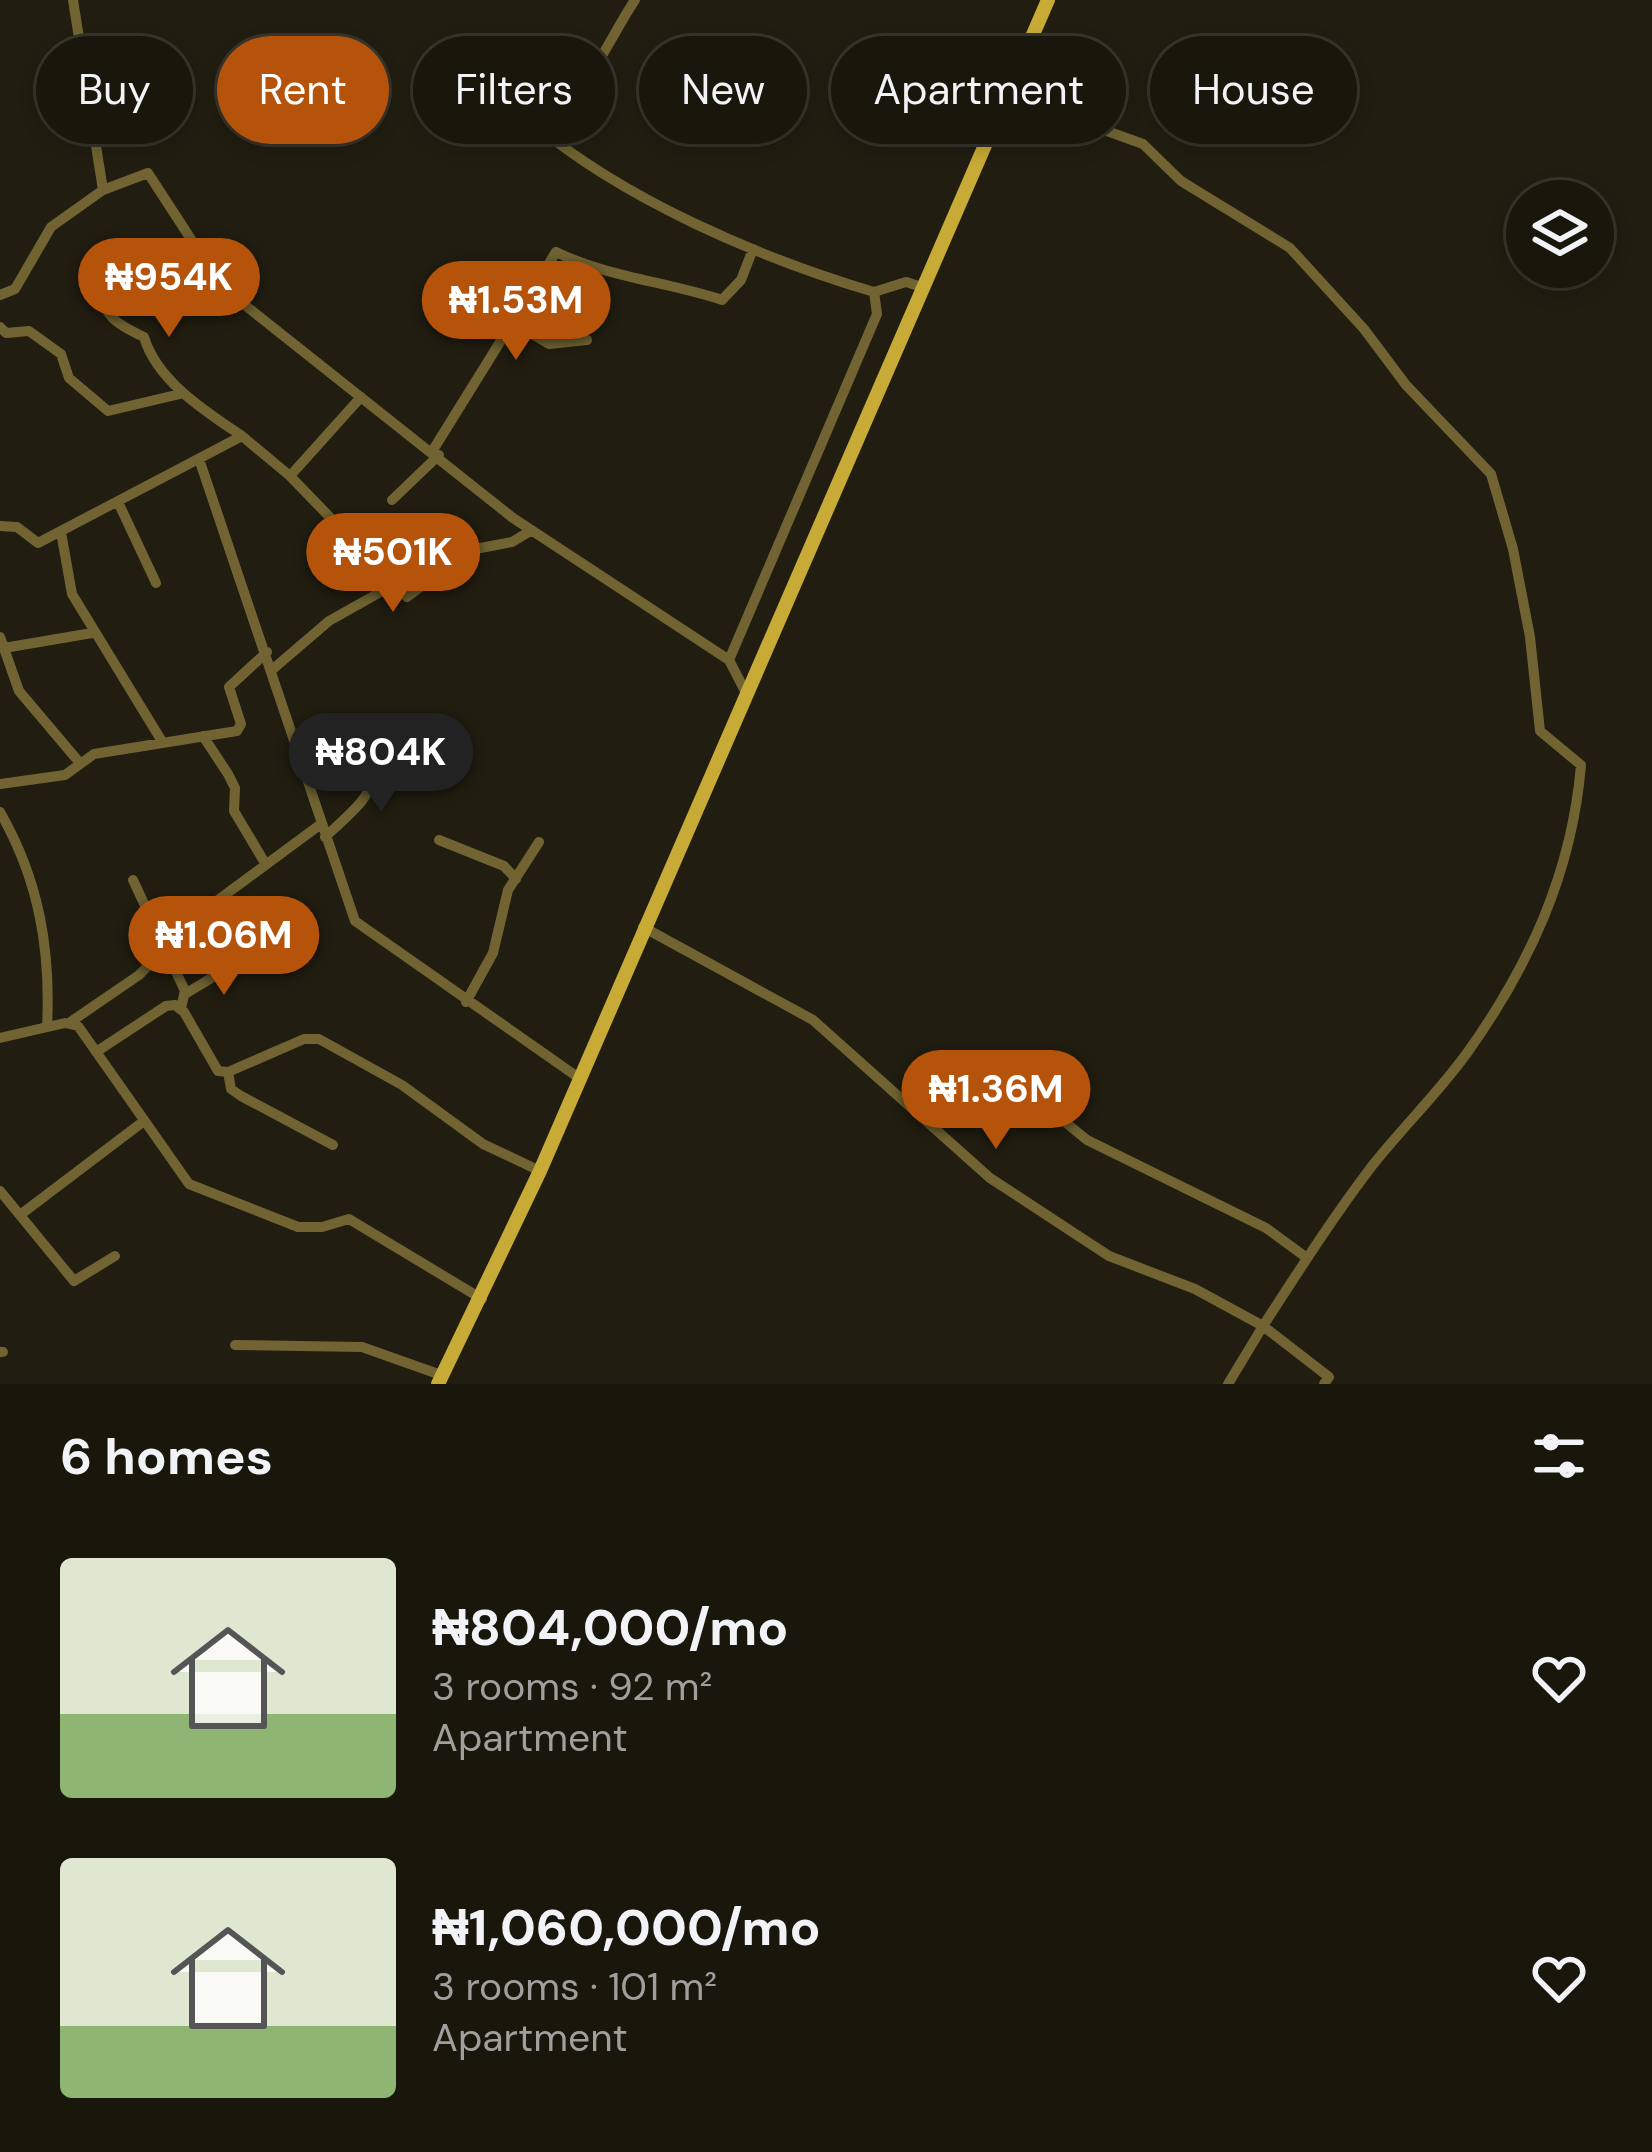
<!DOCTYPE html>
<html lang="en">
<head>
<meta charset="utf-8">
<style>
  :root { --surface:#19160c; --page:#221f15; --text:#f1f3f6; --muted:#9f9f9d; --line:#37352d; --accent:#b45309 }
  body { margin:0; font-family:"DM Sans",sans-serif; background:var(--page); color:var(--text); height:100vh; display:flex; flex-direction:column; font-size:45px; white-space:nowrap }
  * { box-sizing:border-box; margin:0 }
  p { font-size:39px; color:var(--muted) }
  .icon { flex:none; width:66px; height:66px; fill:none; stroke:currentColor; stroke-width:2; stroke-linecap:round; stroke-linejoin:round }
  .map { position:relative; height:1384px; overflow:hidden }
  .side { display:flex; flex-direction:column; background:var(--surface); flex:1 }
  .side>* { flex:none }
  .top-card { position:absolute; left:36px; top:36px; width:1581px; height:108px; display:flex; gap:24px }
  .fabs { position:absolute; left:1506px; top:180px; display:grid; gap:24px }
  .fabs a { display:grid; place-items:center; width:108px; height:108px; border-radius:50%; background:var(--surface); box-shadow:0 6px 18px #0003,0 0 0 3px var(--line); font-size:60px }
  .price { position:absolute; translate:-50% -102px; padding:0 27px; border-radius:42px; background:var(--accent); color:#fff; font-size:39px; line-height:78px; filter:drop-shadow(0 3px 6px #0008) }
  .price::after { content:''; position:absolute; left:50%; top:72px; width:36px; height:27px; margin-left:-18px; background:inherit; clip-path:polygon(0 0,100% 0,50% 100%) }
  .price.on { background:#222; color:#fff }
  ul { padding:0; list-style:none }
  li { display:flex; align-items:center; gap:36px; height:300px; padding:0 60px }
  li span { display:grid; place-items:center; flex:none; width:336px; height:240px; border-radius:12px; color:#555 }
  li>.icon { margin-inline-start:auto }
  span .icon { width:144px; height:144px; fill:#fffc; stroke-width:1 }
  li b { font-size:51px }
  h2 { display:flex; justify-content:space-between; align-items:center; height:144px; padding:0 60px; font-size:51px }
  .pill { padding:0 42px; border-radius:54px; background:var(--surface); box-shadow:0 6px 18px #0003,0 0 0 3px var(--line); font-size:42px; line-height:108px }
  .pill.on { background:var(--accent); color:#fff }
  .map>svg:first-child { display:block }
</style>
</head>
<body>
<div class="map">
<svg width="1652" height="1384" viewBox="0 0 1652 1384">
  <rect width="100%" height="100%" fill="#211d10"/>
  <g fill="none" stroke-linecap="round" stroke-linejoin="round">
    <path stroke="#716432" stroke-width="10" d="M635,0C604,46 588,100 533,123C624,200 760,258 874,292L877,314L729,660
      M1007,95L1143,144L1181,181L1290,248L1364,329L1406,385L1491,474L1513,549L1530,637L1540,731L1581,765C1572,872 1530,965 1467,1053C1439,1092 1402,1128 1372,1166C1333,1217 1298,1272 1263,1326L1329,1377L1324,1384
      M103,190L148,173L222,287L513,518L729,660L745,691
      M106,246V270L99,285C103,316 116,324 144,337C157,381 205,411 242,436
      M874,292L906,282L922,287
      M0,295L15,289L51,227L103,190L73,0
      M514,323L549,344L587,340
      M0,327L6,333L29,331L61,354L69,378L108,411L180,394
      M433,450L556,252C607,277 668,282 722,300L741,280L753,249
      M199,459L355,921L579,1078
      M290,476L407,597L470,550L512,542L532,530
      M392,500L439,455
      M118,502L156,583
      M0,526L17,527L38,543L242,436L290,476L361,397
      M61,532L72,594L163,743
      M0,637L19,691L79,762
      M4,648L92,633
      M273,669L329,621L393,585
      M203,736L228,774L235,788L234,811L265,863
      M0,784L65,775L94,754L237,731L241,724L229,687L267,652
      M0,812C39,880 51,950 47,1027
      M325,837C337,826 350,815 361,802C382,776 367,759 415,757
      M439,840L504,866L516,879
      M133,880L185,991L181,1008
      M643,927L813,1020L990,1178L1109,1256L1195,1289L1263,1326L1228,1384
      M185,994L238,962
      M466,1002L493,953L508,890L539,842
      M69,1023L139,975L199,914L321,824
      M0,1038L65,1023L78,1026L189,1184L298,1227H322L349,1219L482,1299
      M96,1052L166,1006L175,1005L184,1012L218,1071L228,1072L304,1039H319L402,1085L483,1144L540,1171
      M228,1072L231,1089L241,1096L333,1145
      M931,1124L970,1065L988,1059L1087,1140L1266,1228L1307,1258
      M0,1191L74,1281L115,1256
      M20,1215L144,1121
      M235,1345L362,1347L441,1375
      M0,1352H3"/>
    <path stroke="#c8ab36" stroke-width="14" d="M438,1384L540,1171L1048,0"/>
  </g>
</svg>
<div class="fabs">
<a><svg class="icon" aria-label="layers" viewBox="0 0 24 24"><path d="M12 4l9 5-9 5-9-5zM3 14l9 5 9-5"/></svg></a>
</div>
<b class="price" style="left:169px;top:340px">₦954K</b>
<b class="price" style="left:516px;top:363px">₦1.53M</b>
<b class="price" style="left:393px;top:615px">₦501K</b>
<b class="price on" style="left:381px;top:815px">₦804K</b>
<b class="price" style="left:224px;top:998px">₦1.06M</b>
<b class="price" style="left:996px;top:1152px">₦1.36M</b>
<div class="top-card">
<a class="pill">Buy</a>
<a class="pill on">Rent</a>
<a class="pill">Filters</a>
<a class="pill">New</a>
<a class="pill">Apartment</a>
<a class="pill">House</a>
</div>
</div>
<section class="side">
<h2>6 homes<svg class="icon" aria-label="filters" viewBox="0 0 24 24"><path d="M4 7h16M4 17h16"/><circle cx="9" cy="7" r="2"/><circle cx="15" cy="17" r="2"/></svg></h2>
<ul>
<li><span style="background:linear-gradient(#dfe7d0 65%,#8fb573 0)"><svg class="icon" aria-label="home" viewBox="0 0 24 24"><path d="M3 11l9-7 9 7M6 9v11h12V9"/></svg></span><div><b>₦804,000/mo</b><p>3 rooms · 92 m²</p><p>Apartment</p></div><svg class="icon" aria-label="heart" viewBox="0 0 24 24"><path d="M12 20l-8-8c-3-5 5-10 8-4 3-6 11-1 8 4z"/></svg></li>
<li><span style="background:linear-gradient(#dfe7d0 70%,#8fb573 0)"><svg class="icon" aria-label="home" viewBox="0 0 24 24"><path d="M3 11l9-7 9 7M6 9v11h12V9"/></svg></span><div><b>₦1,060,000/mo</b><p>3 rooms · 101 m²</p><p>Apartment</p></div><svg class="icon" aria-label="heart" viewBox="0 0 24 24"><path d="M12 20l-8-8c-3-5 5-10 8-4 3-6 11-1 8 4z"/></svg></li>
</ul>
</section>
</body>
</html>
